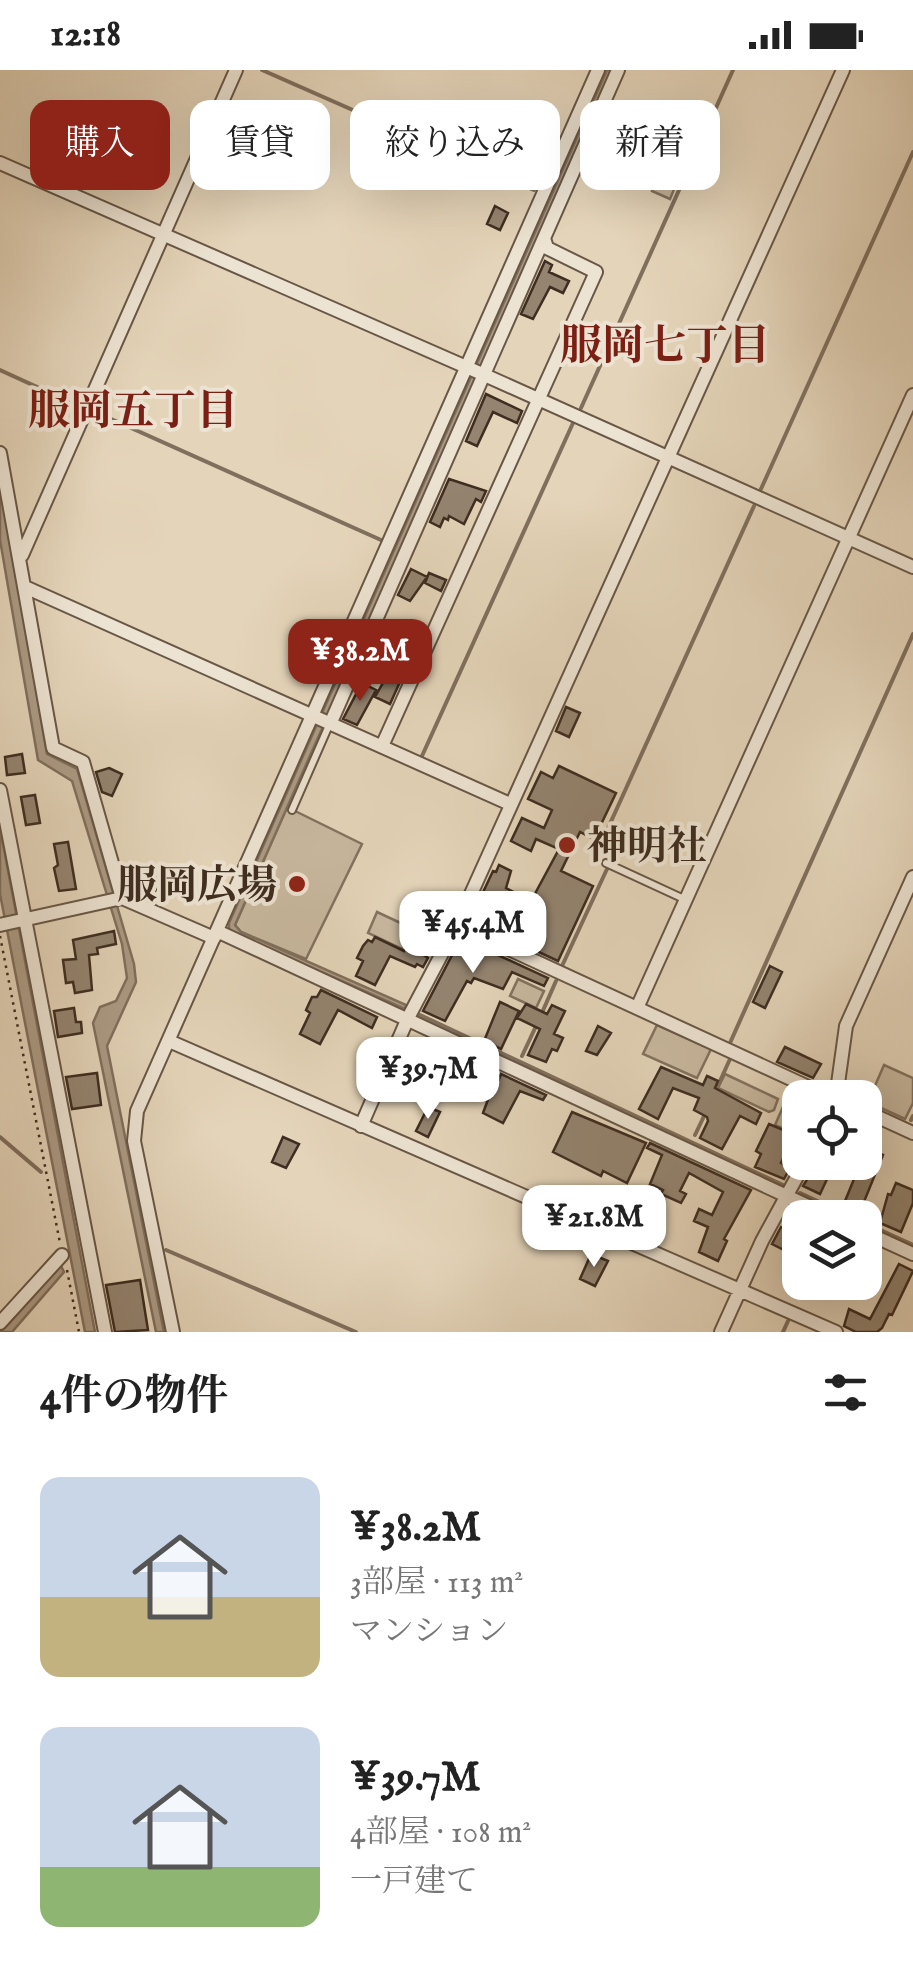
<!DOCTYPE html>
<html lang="ja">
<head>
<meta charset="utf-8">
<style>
  :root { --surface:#fff; --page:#f6f6f6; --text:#222; --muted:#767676; --accent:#8f2418 }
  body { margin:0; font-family:"IM FELL English","Noto Serif JP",serif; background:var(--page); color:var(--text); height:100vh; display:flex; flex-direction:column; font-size:38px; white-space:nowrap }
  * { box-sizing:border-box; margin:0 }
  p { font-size:32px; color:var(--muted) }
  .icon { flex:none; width:55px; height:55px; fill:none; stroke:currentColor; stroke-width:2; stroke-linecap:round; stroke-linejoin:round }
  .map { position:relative; height:1262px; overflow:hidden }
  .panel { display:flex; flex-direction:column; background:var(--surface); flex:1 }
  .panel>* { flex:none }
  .banner { position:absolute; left:30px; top:30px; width:855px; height:90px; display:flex; gap:20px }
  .buttons { position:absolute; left:782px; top:1010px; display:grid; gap:20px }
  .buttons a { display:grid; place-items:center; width:100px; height:100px; border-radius:20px; background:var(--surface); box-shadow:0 10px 40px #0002; font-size:50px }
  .price { position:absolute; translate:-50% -85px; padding:0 22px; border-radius:20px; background:#fff; color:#222; font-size:32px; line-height:65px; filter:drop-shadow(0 2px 5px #0008) }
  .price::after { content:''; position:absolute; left:50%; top:60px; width:30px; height:22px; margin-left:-15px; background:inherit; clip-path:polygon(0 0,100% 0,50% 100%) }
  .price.selected { background:var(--accent); color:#fff }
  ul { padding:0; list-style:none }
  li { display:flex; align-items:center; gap:30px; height:250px; padding:0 40px }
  li span { display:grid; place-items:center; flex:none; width:280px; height:200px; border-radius:20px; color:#555 }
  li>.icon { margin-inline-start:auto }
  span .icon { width:120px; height:120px; fill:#fffc; stroke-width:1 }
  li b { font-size:42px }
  h2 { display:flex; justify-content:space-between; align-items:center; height:120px; padding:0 40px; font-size:42px }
  .pill { padding:0 35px; border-radius:20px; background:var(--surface); box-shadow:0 10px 40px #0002; font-size:35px; line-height:90px }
  .pill.selected { background:var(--accent); color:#fff }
  .status { display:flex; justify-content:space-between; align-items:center; height:70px; padding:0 50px; background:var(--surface); direction:ltr }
  .status svg { height:28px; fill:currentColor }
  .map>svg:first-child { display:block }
</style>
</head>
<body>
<div class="status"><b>12:18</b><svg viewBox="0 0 49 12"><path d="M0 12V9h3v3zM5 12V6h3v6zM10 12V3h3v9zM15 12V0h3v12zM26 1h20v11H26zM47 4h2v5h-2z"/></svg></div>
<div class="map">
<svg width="913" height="1262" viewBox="0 0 913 1262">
  <rect width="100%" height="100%" fill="#e4d4b9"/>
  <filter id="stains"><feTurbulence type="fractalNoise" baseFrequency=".002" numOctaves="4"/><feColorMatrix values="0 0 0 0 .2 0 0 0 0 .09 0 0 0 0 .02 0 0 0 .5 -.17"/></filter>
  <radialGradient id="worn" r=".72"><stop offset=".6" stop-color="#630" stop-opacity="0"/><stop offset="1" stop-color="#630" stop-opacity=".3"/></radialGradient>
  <path fill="#c8b89f" stroke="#837260" stroke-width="2.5" d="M669,82L686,90L670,129L652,121Z
    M287,737L362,774L306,889L241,862L235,855Z
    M377,842L433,868L426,881L406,872L402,879L368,863Z
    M518,909L544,921L536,938L510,926Z
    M657,955L711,979L697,1008L643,984Z
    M884,995L913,1008V1033L905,1049L868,1032Z
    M725,1004L778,1029L774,1040L769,1042L718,1018Z
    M793,1014L821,1027L800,1028V1066L775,1055Z"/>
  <path fill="#ac9b85" stroke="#806f5d" stroke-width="2.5" d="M607,0H614L235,855L241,862L406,935L405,939L229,861V853Z
    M0,410L47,684L77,699L134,894L136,912L107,976L164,1262H156L93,953L100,937L116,931L127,908L122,874L72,711L38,690L0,470Z
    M0,758L95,1262H85L7,860L0,824Z
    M59,1192L64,1202L12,1262H0Z"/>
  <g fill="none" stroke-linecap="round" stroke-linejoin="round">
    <path stroke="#806f5d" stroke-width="4" d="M262,0L534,120
      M0,300L81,337
      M581,338L733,0
      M91,340L381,470
      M761,419L913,82
      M422,686L573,353
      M610,789L618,773L604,767L754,436
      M562,896L607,799
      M420,945L785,1116
      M541,945L556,911
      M730,973L913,564
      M522,986L537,954
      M716,1020L730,989
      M844,1025L850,1028
      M911,1050L913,1046
      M695,1065L706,1042
      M0,1067L41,1102
      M800,1123L854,1148
      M865,1153L913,1175
      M166,1180L356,1262
      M783,1262L788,1251"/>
  </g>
  <path fill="#948470" stroke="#3e2d20" stroke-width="2.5" d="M603,68L621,75L612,94L594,86Z
    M635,86L656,96L645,117L627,109Z
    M495,136L508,143L500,160L487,154Z
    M545,191L552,195L549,202L569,211L563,223L550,217L533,249L521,244Z
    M486,324L522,341L517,353L493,342L477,376L466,371Z
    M449,409L486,421L481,432L476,429L464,454L449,446L448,450L444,448L440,457L430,452Z
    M411,499L427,507L410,531L398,525Z
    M429,503L446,510L441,521L425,513Z
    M391,599L403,605L390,634L375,627Z
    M362,613L376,620L357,655L343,649Z
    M566,637L580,643L569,667L556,661Z
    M22,684L25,703L7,705L5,687Z
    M559,696L616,723L594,769L580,762L561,801L593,816L558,891L470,850L493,801L496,802L499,795L511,801L506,818L531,831L559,779L536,769L531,781L511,771L522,748L544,758L552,740L528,729L541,702L553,708Z
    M109,698L122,704L112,726L102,722L96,702Z
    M35,725L40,753L26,755L21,727Z
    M68,772L76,819L59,821L54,798L58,795L54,774Z
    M147,802L161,808L152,828L140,823Z
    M114,861L116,874L97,878L98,884L89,885L92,920L75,923L73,912L66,913L63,890L76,889L73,870Z
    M375,867L404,881L408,874L428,888L423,897L417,894L415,897L390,886L375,915L356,906L363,891L357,888L363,876L368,870L372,872Z
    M461,868L548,908L544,916L512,902L503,919L474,908L471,913L467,911L445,951L423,941Z
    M770,896L782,902L765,938L753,932Z
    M321,920L377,947L372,958L338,940L320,974L300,964L310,943L306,940L312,927H317Z
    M500,932L519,941L501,979L484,971Z
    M526,934L547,944L552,935L565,941L554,964L563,968L557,981L552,979L546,992L528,985L540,959L517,948Z
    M74,938L76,952H81L82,963L58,967L54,941Z
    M598,956L611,963L597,985L586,981Z
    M427,970L479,994L477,999L456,989L453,996L447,992L435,1015L415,1006Z
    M785,977L821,994L813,1008L777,992Z
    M661,997L703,1015L707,1006L718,1011L715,1018L761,1043L756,1054L740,1046L722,1079L700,1068L708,1051L707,1047L694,1040L699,1028L673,1018L658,1049L639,1039Z
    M97,1003L101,1035L72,1039L66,1007Z
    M501,1004L546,1025L543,1030L520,1021L503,1053L483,1043L493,1016L496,1017Z
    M428,1037L440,1042L428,1067L416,1061Z
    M572,1042L646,1073L627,1113L603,1101L601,1106L553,1082Z
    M769,1054L800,1067V1081L789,1076L781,1093L790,1098L784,1109L755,1097L761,1084L756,1081Z
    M283,1067L299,1074L286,1098L272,1092Z
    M650,1073L751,1120L724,1169L727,1171L718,1191L699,1182L708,1157L694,1151L699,1139L712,1145L723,1122L689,1103L680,1121L686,1124L681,1133L661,1124L663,1120L650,1114L662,1085L647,1078Z
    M870,1079L883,1085L859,1144L843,1136L861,1092H865Z
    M818,1092H835L820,1124L803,1116Z
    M896,1113L913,1120V1133L901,1162L880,1153L888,1124L891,1125Z
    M793,1146L800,1149V1174L791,1170L786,1181L772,1174L781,1157L786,1159Z
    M591,1184L608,1191L595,1216L580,1209Z
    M899,1194L913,1201L892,1245L889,1244L882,1258L877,1262H856L844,1256L849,1239L870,1249Z
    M140,1210L148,1260L115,1262L106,1215Z"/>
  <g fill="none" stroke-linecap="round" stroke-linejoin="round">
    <defs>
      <path id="lane" d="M292,740L330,653
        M606,793L684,829"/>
      <path id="street" d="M0,93L480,303L913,497
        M0,383L53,678L83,692L122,828L214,868
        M22,485L236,0
        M25,517L510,734
        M331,652L544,168
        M382,676L596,202L547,178L544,168L618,0
        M0,720L105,1262
        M0,855L122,828
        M457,855L832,1028
        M217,861L834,1148
        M637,938L913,325
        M169,971L836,1262
        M836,1028L846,956L913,807
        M865,1041L913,1063
        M361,1056L408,948L457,855L843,0
        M865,1162L913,1184
        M0,1253L62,1185
        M173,1262L134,1071L137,1041L598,0
        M721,1262L762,1171L805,1092"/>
    </defs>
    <use href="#lane" stroke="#685746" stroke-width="10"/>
    <use href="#street" stroke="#685746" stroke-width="16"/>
    <path stroke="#3e2d20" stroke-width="2.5" stroke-dasharray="2.5 5" stroke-linecap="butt" d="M0,866L60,1173
      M67,1200L79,1262"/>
    <use href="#lane" stroke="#ede3d2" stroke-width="6"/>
    <use href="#street" stroke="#ede3d2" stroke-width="12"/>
  </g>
  <g fill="#8f2418" stroke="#ede3d2" stroke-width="4">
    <circle cx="567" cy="775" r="10"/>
    <circle cx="297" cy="814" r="10"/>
  </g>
  <g text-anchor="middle" stroke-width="8" stroke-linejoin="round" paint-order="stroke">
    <g font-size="40" font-weight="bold" fill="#3e2d20" stroke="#ede3d2" text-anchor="start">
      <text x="587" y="789">神明社</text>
      <text x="277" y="828" text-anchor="end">服岡広場</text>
    </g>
    <g font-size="42" font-weight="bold" fill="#7a1f14" stroke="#ede3d2">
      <text x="665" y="289">服岡七丁目</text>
      <text x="133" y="354">服岡五丁目</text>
    </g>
  </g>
  <rect width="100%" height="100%" filter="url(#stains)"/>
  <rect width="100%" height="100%" fill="url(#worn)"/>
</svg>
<div class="buttons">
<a><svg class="icon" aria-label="locate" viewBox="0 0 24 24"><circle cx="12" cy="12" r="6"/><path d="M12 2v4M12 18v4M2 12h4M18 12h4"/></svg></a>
<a><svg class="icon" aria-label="layers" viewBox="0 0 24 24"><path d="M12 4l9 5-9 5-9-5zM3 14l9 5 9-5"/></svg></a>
</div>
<b class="price selected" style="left:360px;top:634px">¥38.2M</b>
<b class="price" style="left:473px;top:906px">¥45.4M</b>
<b class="price" style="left:428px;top:1052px">¥39.7M</b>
<b class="price" style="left:594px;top:1200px">¥21.8M</b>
<div class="banner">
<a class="pill selected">購入</a>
<a class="pill">賃貸</a>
<a class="pill">絞り込み</a>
<a class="pill">新着</a>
</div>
</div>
<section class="panel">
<h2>4件の物件<svg class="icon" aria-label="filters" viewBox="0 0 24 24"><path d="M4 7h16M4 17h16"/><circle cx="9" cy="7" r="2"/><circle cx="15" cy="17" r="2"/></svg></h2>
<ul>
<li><span style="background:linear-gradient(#c9d6e8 60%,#c2b280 0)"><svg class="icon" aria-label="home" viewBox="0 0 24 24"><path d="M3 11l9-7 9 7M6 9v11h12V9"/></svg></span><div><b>¥38.2M</b><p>3部屋 · 113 m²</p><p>マンション</p></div></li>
<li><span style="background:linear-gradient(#c9d6e8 70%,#8fb573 0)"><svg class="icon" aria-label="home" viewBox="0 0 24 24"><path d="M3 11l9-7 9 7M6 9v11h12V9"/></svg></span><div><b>¥39.7M</b><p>4部屋 · 108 m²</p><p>一戸建て</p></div></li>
</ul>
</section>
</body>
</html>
